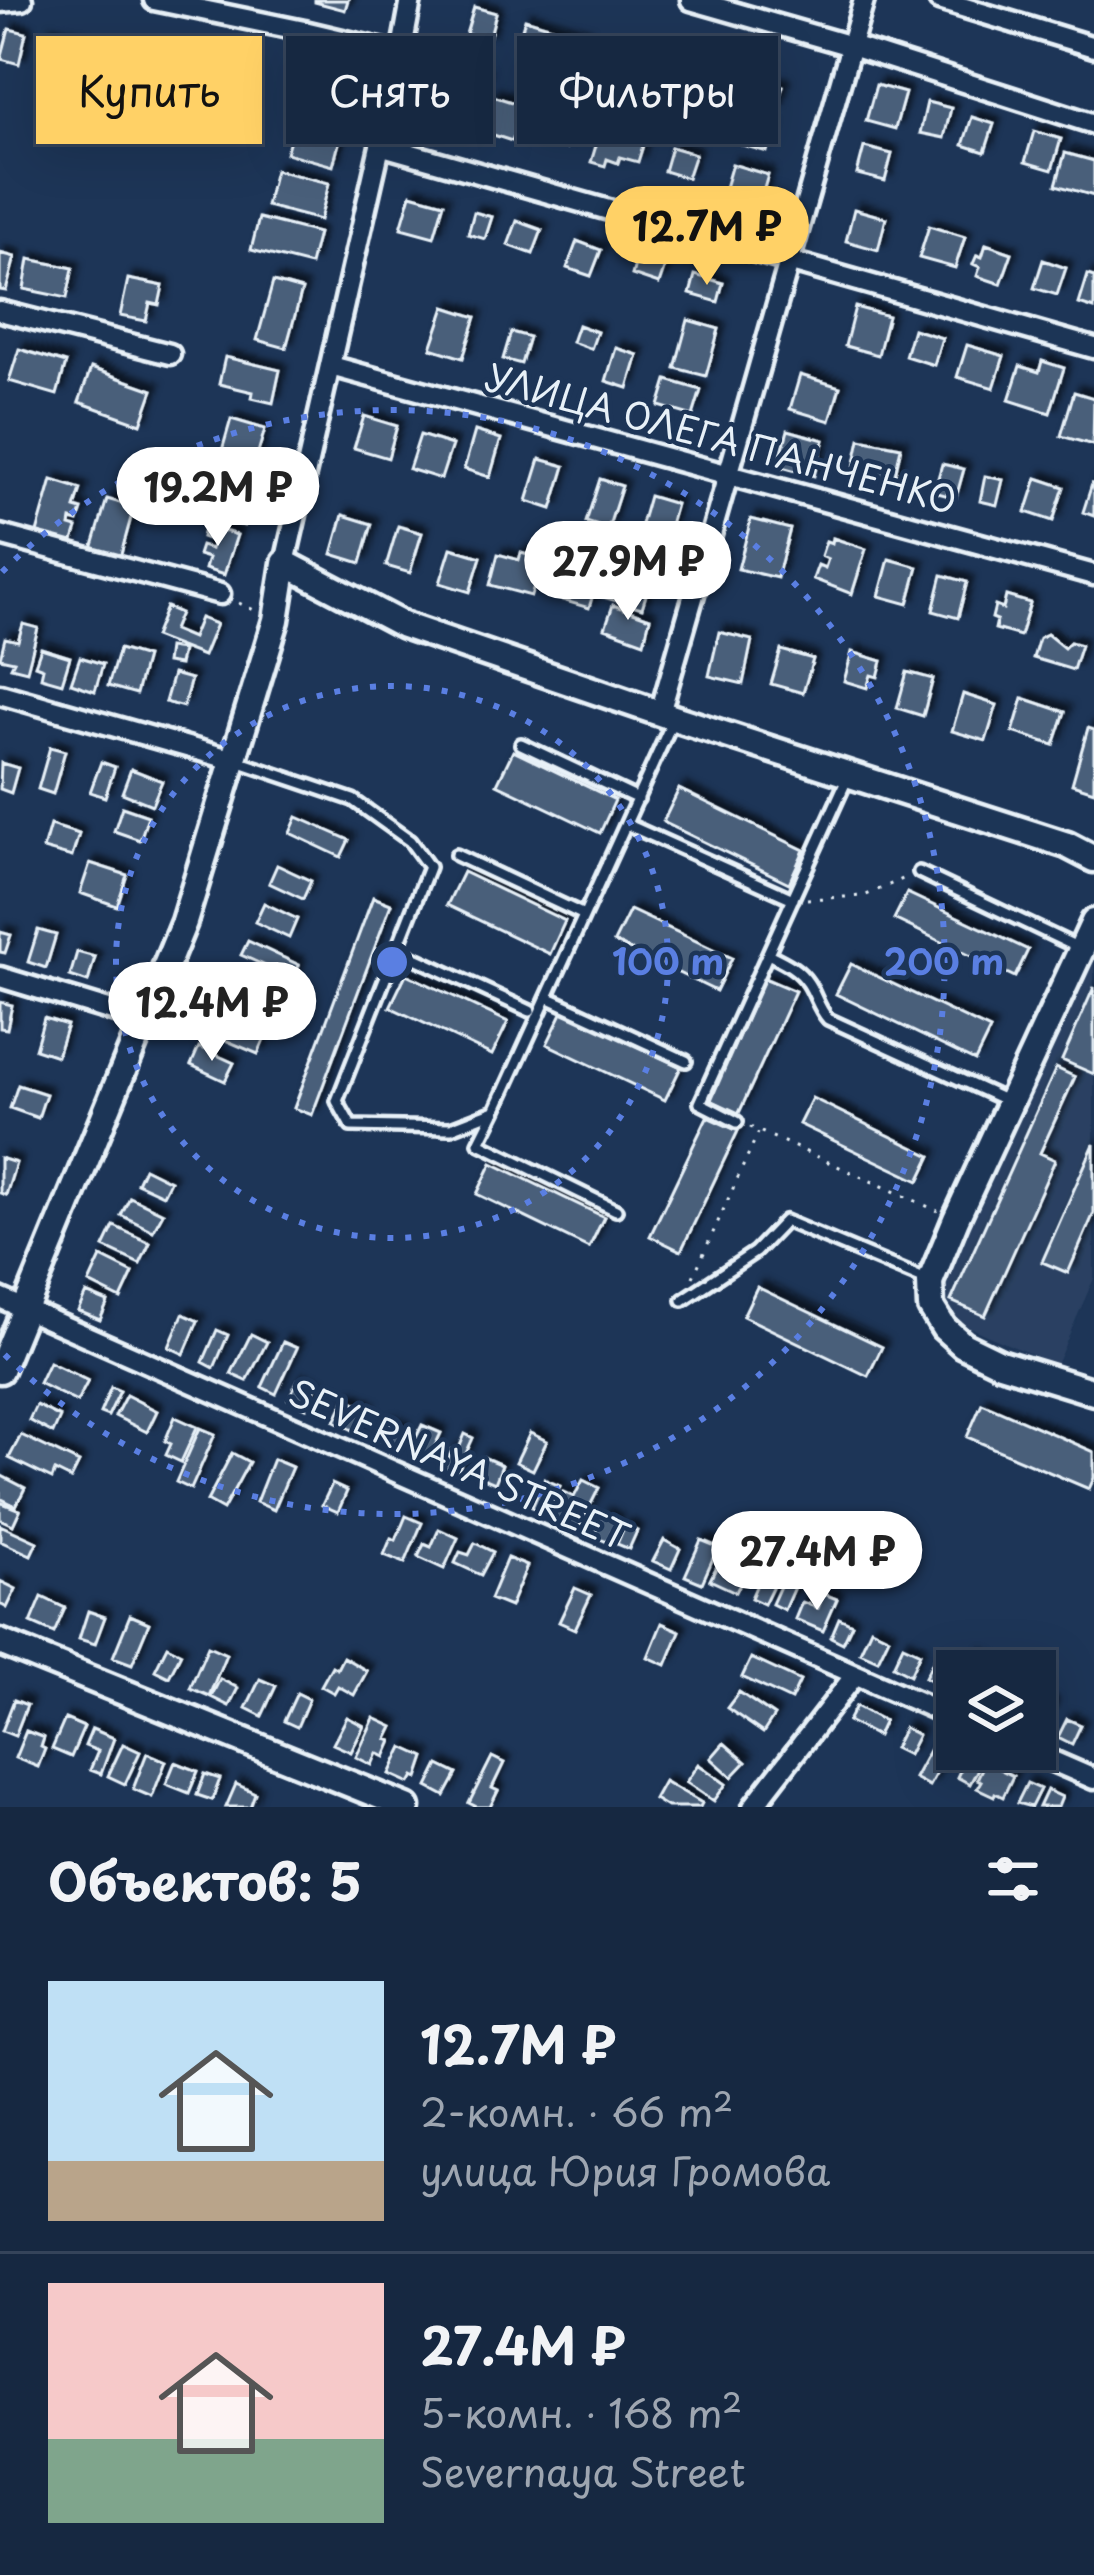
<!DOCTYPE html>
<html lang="ru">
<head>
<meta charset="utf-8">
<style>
  :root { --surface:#162841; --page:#1f3048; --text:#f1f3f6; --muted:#9ea6b1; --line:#35445a; --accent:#ffd166 }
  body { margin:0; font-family:"Playpen Sans",sans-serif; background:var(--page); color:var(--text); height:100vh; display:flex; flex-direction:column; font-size:45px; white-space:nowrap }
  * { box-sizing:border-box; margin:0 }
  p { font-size:39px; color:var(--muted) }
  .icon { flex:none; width:66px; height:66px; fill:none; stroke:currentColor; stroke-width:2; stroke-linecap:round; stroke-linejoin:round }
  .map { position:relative; height:1807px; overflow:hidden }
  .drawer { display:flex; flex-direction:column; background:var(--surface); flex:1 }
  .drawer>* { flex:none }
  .top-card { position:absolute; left:36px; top:36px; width:1023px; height:108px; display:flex; gap:24px }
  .controls { position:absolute; left:936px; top:1650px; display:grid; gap:24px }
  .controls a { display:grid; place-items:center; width:120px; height:120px; border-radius:0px; background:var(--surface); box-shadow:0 12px 48px #0002,0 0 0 3px var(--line); font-size:60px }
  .price { position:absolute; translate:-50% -102px; padding:0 27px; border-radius:42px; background:#fff; color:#222; font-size:39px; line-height:78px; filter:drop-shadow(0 3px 6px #0008) }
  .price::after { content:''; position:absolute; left:50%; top:72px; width:36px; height:27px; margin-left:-18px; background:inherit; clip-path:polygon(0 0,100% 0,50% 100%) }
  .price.active { background:var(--accent); color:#111 }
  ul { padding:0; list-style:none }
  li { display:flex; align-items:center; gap:36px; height:300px; padding:0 48px }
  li+li { border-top:3px solid var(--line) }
  li span { display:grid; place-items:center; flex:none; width:336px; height:240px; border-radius:0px; color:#555 }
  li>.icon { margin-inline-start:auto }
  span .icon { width:144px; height:144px; fill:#fffc; stroke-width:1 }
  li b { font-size:51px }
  h2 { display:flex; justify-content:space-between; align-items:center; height:144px; padding:0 48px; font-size:51px }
  .chip { padding:0 42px; border-radius:0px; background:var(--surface); box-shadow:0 12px 48px #0002,0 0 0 3px var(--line); font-size:42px; line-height:108px }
  .chip.active { background:var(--accent); color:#111 }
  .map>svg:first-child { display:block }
</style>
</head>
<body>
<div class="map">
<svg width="1094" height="1807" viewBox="0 0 1094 1807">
  <defs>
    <filter id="shadow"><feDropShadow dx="6" dy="-6" stdDeviation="3" flood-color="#0009"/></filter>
  </defs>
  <rect width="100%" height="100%" fill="#1d3557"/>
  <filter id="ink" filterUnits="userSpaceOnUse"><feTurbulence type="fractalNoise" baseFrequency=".00833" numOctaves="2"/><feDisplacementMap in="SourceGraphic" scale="24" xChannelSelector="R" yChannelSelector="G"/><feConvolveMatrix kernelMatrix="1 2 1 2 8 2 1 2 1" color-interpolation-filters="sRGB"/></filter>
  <g filter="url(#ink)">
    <path fill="#2a4162" d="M1094,941V1278L1056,1365L968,1327L953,1313L943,1292V1270Z"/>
    <path fill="#495e7a" stroke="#e8f1f8" stroke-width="3" filter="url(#shadow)" d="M315,0H348L345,10L315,2Z
      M474,7L496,13L489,40L466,34Z
      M525,19L586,37L577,70L515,52Z
      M9,29L26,33L19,64L1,59Z
      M46,33L81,41L75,71L39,63Z
      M644,52L670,61L659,91L634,82Z
      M681,62L716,74L707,101L671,89Z
      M152,67L210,78L203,114L145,102Z
      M452,67L484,77L472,120L440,111Z
      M753,77L783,86L776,110L746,102Z
      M318,79L356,89L349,115L312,106Z
      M876,85L905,93L895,129L866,121Z
      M493,96L524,106L512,141L481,131Z
      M927,102L951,108L944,138L920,133Z
      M543,109L576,120L566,148L534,137Z
      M972,117L994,124L985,152L963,145Z
      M750,121L774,128L767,152L742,145Z
      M312,124L342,132L333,166L286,153L293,129L310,133Z
      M602,126L645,139L638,162L620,157L618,163L607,159L605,166L591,162Z
      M1034,131L1061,139L1052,170L1025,162Z
      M671,147L695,154L687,178L664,171Z
      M864,147L892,154L885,181L857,174Z
      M1065,153L1094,161V196L1056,185Z
      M732,164L768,175L758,209L722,198Z
      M275,170L329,183L320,220L266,206Z
      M411,194L444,203L434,237L401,228Z
      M854,209L886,218L878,250L846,241Z
      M474,212L492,217L485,239L468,234Z
      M259,218L318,233L310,265L251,250Z
      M517,221L542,230L533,254L508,245Z
      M929,226L965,237L955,268L919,258Z
      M577,241L601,250L591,276L567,268Z
      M986,244L1012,253L1001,284L977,276L980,267L973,264L977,255L982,257Z
      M0,253L15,257L6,291L0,290Z
      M637,257L665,266L659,284L632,275Z
      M29,259L73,268L67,298L24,289Z
      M1043,260L1066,268L1057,295L1034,288Z
      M695,275L723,283L718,302L690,294Z
      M1088,275L1094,277V309L1079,304Z
      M128,279L163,286L159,305L150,303L146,321L120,316Z
      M273,282L302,290L286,348L257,340Z
      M445,307L476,317L463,358L431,348Z
      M855,307L888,316L878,355L845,346Z
      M688,320L719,329L706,376L675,368Z
      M578,325L597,332L591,349L572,342Z
      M913,329L942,338L934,365L905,356Z
      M511,332L529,337L521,364L503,359Z
      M967,345L1004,356L994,388L957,377Z
      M616,348L638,355L628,388L606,381Z
      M19,349L66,363L57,395L9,381Z
      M225,357L280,370L273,403L252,398L253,392L219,384Z
      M1042,361L1064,368L1050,413L1009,400L1020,366L1039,372Z
      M91,368L153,390L141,424L79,402Z
      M800,375L840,387L830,421L790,409Z
      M667,380L701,390L693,416L659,406Z
      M1074,392L1094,398L1093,445L1061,436Z
      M364,416L397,426L388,458L354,448Z
      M231,419L265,429L255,463L221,454Z
      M788,430L824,440L814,476L778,466Z
      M475,431L501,439L490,477L464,469Z
      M420,435L452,445L441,479L409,469Z
      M860,439L901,447L894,480L853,472Z
      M540,459L565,466L552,509L527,501Z
      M942,464L964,469L956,498L934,492Z
      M985,476L1003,480L997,505L980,501Z
      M1037,478L1064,487L1053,521L1026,512Z
      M600,479L622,486L608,529L586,522Z
      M52,480L81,489L75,508L82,510L78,522L71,520L70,526L77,528L71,547L36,536Z
      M221,483L253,491L244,526L212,518Z
      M1092,484L1094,485V516L1083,512Z
      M649,496L676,504L666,539L639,531Z
      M107,499L134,507L120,558L92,549Z
      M343,515L372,524L361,563L332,554Z
      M751,519L790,529L777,578L738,569Z
      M205,525L237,535L224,575L205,569L208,558L198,555L201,546L211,549L213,541L202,537Z
      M398,526L422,533L410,573L386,566Z
      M833,538L866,549L852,594L813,579L818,565L825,568L828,559L821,556L826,541L832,543Z
      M451,548L481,557L470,592L440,583Z
      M521,553L542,559L531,596L490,585L498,554L519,560Z
      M610,557L654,569L642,608L599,596Z
      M889,559L918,567L908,604L879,596Z
      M559,573L596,584L589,608L552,597Z
      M942,575L967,582L958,618L933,611Z
      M1006,596L1030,603L1020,636L995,629L997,620L992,618L995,606L1003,609Z
      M613,605L650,618L644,642L605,628Z
      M166,607L180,613L173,630L192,638L200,618L216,624L203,656L154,637Z
      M23,624L38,628L27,671L11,667L14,661L0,658L5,638L18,641Z
      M719,632L752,640L743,684L709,676Z
      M1047,634L1064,648L1070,642L1081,645L1073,670L1033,658L1039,638Z
      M41,648L70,657L62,683L41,677L43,668L35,665Z
      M168,648L182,650L179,665L166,663Z
      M119,649L146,657L136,694L108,686Z
      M781,650L813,659L803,693L771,684Z
      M852,652L882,661L878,677L871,675L867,688L844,681Z
      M80,657L103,664L95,691L71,683Z
      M907,672L933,679L923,716L897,708Z
      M173,674L191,679L183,707L165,702Z
      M963,694L997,705L986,741L952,731Z
      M1023,698L1065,712L1054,745L1013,732Z
      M1088,728L1094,730V791L1072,784Z
      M50,747L65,751L53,794L38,789Z
      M513,751L615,800L600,833L497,784Z
      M101,762L115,767L105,797L90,792Z
      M1,763L18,768L11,793L0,789Z
      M131,769L162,781L152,805L122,793Z
      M679,789L804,850L789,883L663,822Z
      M122,807L148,816L140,840L114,831Z
      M297,817L349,840L341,857L290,833Z
      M50,825L79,834L72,857L43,849Z
      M90,863L127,875L117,906L80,893Z
      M277,865L311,881L303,899L269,883Z
      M463,872L565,921L550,954L447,905Z
      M907,893L1028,950L1015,977L894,919Z
      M373,897L391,904L312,1115L294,1108Z
      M264,903L297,919L289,938L255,922Z
      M630,910L732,958L716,991L614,942Z
      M38,930L56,935L46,968L28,962Z
      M0,932L11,935L5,953L0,952Z
      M248,941L299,965L293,978L241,955Z
      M77,952L95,957L88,982L70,976Z
      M851,964L990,1030L975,1061L836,994Z
      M406,974L508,1022L492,1055L390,1007Z
      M231,975L258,988L251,1005L223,993Z
      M764,978L795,991L739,1113L711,1100Z
      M1094,987V1074L1062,1060Z
      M0,1002L12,1005L7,1029L0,1028Z
      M215,1011L267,1033L258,1054L206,1032Z
      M563,1011L681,1067L665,1100L547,1044Z
      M44,1018L67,1025L57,1056L35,1049Z
      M199,1047L234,1063L225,1081L191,1065Z
      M1056,1068L1075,1077L1040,1153L1055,1160L985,1316L951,1301Z
      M18,1085L46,1094L38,1118L10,1108Z
      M812,1098L931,1156L919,1181L799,1124Z
      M707,1117L738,1131L681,1251L650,1236Z
      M1094,1144V1213L1068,1273L1042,1262Z
      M0,1158L16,1163L6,1195L0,1193Z
      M492,1163L604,1217L589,1248L477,1194Z
      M144,1168L170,1181L163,1195L137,1183Z
      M130,1197L163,1213L153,1231L121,1215Z
      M114,1226L150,1243L140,1264L104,1247Z
      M101,1257L133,1273L121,1299L89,1283Z
      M757,1287L882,1347L868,1376L743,1316Z
      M86,1293L108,1302L100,1320L78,1311Z
      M183,1314L198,1321L184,1354L169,1347Z
      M217,1330L228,1335L214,1368L203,1362Z
      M251,1334L267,1342L247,1381L231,1374Z
      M283,1342L297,1348L276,1394L262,1387Z
      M49,1362L88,1381L77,1402L39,1383Z
      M298,1380L316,1388L306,1408L288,1399Z
      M111,1387L120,1391L108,1416L100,1413Z
      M126,1395L157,1411L147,1432L115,1416Z
      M346,1398L368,1409L357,1432L335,1421Z
      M982,1403L1094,1452V1478L1089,1489L967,1437Z
      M36,1405L60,1417L53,1433L29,1420Z
      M175,1417L197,1427L181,1462L166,1455L171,1444L165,1441Z
      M388,1422L404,1429L396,1447L380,1439Z
      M422,1425L441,1433L429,1459L410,1450Z
      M200,1428L215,1434L191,1489L176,1482Z
      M530,1433L547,1441L533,1470L516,1462Z
      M465,1434L473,1438L457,1473L444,1467L452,1450L457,1453Z
      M21,1435L79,1463L71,1479L55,1471L52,1479L9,1458Z
      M232,1453L249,1462L223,1510L207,1501Z
      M483,1457L502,1465L495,1483L476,1475Z
      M273,1459L292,1467L274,1510L256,1502Z
      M0,1475L25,1488L16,1506L0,1498Z
      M544,1479L560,1486L548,1513L532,1507Z
      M583,1480L599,1488L578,1530L551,1517L563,1492L574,1497Z
      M332,1484L347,1491L338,1512L322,1505Z
      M0,1502L20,1510L13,1525L0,1519Z
      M604,1514L617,1521L607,1542L594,1536Z
      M406,1516L422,1523L405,1563L384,1555L391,1538L396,1540Z
      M0,1525L37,1542L31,1555L0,1541Z
      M625,1525L637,1531L629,1549L617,1544Z
      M439,1529L458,1538L444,1569L418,1557L424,1544L431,1547Z
      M664,1540L680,1549L671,1569L653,1561Z
      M701,1540L718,1547L702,1583L685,1576Z
      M475,1543L493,1552L481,1575L455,1563L460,1552L469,1555Z
      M728,1544L737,1548L728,1566L745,1574L736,1592L710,1580Z
      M507,1558L527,1566L510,1607L490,1599Z
      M761,1575L775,1581L764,1604L751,1598Z
      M0,1581L16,1589L7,1608L0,1604Z
      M782,1582L794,1587L784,1610L772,1604Z
      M575,1588L591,1595L575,1629L559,1622Z
      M824,1594L837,1599L823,1631L795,1619L802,1602L818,1608Z
      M42,1597L65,1608L54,1633L31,1623Z
      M88,1611L105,1617L95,1644L79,1639Z
      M130,1615L149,1623L132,1664L113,1657Z
      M839,1618L852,1624L843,1643L831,1637Z
      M662,1623L680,1631L666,1665L648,1657Z
      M871,1628L889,1637L878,1660L860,1652Z
      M903,1645L920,1653L910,1675L893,1666Z
      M167,1646L181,1653L169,1677L155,1670Z
      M208,1646L226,1654L209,1696L190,1688Z
      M936,1655L954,1664L943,1686L925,1677Z
      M975,1655L992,1664L989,1671H967Z
      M343,1657L367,1671L354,1695L338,1686L334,1693L321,1686L332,1666L337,1669Z
      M751,1658L800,1681L791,1700L742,1677Z
      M220,1679L238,1688L229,1706L211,1697Z
      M260,1679L276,1686L262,1716L246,1708Z
      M739,1692L774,1716L763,1733L727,1708Z
      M297,1693L309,1699L297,1727L284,1721Z
      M1037,1698L1052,1705L1039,1731L1035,1729Z
      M14,1700L27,1705L15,1736L2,1731Z
      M856,1706L884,1721L877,1736L848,1721Z
      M347,1717L364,1726L351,1752L333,1744Z
      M374,1718L393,1727L387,1739L392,1741L385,1757L377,1753L372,1765L356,1757Z
      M65,1719L84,1727L71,1757L52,1749Z
      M1067,1719L1081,1725L1072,1744L1058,1737Z
      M904,1728L918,1735L908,1755L894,1748Z
      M92,1729L114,1738L101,1774L90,1770L98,1751L85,1746Z
      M26,1731L44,1738L41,1747L45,1749L38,1767L15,1758Z
      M724,1743L746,1762L732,1777L711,1758Z
      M933,1743L948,1752L929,1786L914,1778Z
      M123,1744L140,1752L125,1784L108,1776Z
      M403,1747L425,1757L418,1778L414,1776L410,1783L390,1774Z
      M147,1753L166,1761L152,1797L133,1789Z
      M967,1756L981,1763L970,1784L957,1777Z
      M492,1757L504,1763L492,1788L498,1791L490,1807H477L469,1803Z
      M175,1762L198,1771L189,1793L166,1784Z
      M985,1762L1013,1776L1003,1797L995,1793L994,1796L977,1788L981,1781L977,1779Z
      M698,1764L726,1784L714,1801L686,1782Z
      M439,1765L457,1774L445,1796L428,1787Z
      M205,1774L220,1779L212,1800L197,1795Z
      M664,1781L702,1803L700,1807H667L654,1799Z
      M1027,1783L1040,1789L1031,1807L1017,1803Z
      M236,1784L255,1793L250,1807H226Z
      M1047,1790L1062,1797L1058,1807H1039Z"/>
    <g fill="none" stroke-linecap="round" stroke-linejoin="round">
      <defs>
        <path id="lane" d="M521,744L638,799
          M234,760L353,800L410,841L429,867L337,1101L351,1126L451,1128L495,1111L674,718
          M626,824L793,899
          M456,855L584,915
          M919,872L1077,947
          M396,949L530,1011
          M768,954C784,962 798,968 808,983C816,995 818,1008 828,1019L1007,1101
          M547,997L686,1061
          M495,1111L479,1143L616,1210
          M737,1122L700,1103L847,779
          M683,1300L755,1252L785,1221L926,1280"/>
        <path id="street" d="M154,0L304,31L401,54
          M691,0L851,46L1094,124
          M939,0L1094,47
          M0,2L22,0
          M380,145L1094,348
          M0,311L170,354
          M331,366L1094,575
          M0,535L220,594
          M285,563L401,54L411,0
          M0,694L233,760
          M660,713L864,0
          M0,977L145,1021
          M0,1298L957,1719
          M1025,1749L1094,1779
          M753,1807L855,1675"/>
        <path id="secondary" d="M1094,922L956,1219L930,1282L931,1307L944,1328L963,1345L1000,1363L1094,1392
          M0,1370L184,922L276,620L285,563L403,625L674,718L1067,845L1094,859
          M0,1642L407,1807"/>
      </defs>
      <use href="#lane" stroke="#e8f1f8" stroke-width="18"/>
      <use href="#street" stroke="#e8f1f8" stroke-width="27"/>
      <use href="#secondary" stroke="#e8f1f8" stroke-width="33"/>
      <path stroke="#e8f1f8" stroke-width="3" stroke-dasharray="3 9" stroke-linecap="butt" d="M239,603L258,612
        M807,899L864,896L907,877
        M750,1127L938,1211
        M693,1277L758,1133"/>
      <use href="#lane" stroke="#1d3557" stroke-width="9"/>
      <use href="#street" stroke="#1d3557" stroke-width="18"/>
      <use href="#secondary" stroke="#1d3557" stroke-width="24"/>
    </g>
  </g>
  <g fill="none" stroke="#5a7fe2" stroke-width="6" stroke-dasharray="6 12">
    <circle cx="392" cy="962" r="276"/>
    <path d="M2 572A552 552 0 1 1 2 1352"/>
  </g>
  <g text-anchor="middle" stroke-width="9" stroke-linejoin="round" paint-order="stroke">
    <g font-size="36" fill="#e8f1f8" stroke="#1d3557">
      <text transform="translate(721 439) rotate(15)" y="13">УЛИЦА ОЛЕГА ПАНЧЕНКО</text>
      <text transform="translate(459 1465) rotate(24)" y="13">SEVERNAYA STREET</text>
    </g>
  </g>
  <circle cx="392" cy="962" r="18" fill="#5a7fe2" stroke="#1d3557" stroke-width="6"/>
  <g font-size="36" text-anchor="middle" font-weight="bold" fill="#5a7fe2" stroke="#1d3557" stroke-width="9" stroke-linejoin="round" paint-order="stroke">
    <text x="668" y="975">100 m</text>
    <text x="944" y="975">200 m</text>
  </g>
</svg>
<div class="controls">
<a><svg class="icon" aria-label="layers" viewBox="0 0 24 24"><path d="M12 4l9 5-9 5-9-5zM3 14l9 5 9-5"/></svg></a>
</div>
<b class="price active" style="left:707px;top:288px">12.7M ₽</b>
<b class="price" style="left:218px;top:549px">19.2M ₽</b>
<b class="price" style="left:628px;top:623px">27.9M ₽</b>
<b class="price" style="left:212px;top:1064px">12.4M ₽</b>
<b class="price" style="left:817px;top:1613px">27.4M ₽</b>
<div class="top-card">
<a class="chip active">Купить</a>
<a class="chip">Снять</a>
<a class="chip">Фильтры</a>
</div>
</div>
<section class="drawer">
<h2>Объектов: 5<svg class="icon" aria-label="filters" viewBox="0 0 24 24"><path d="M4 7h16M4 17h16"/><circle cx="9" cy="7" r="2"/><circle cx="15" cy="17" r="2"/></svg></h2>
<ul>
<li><span style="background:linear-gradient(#bfe0f5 75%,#b9a48a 0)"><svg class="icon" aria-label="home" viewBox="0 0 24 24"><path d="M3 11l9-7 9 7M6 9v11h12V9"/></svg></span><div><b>12.7M ₽</b><p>2-комн. · 66 m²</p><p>улица Юрия Громова</p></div></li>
<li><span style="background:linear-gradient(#f6c9c9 65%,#7fa58c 0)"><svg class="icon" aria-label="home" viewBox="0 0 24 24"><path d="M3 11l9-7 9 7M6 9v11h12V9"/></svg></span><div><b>27.4M ₽</b><p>5-комн. · 168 m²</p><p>Severnaya Street</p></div></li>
</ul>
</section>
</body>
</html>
